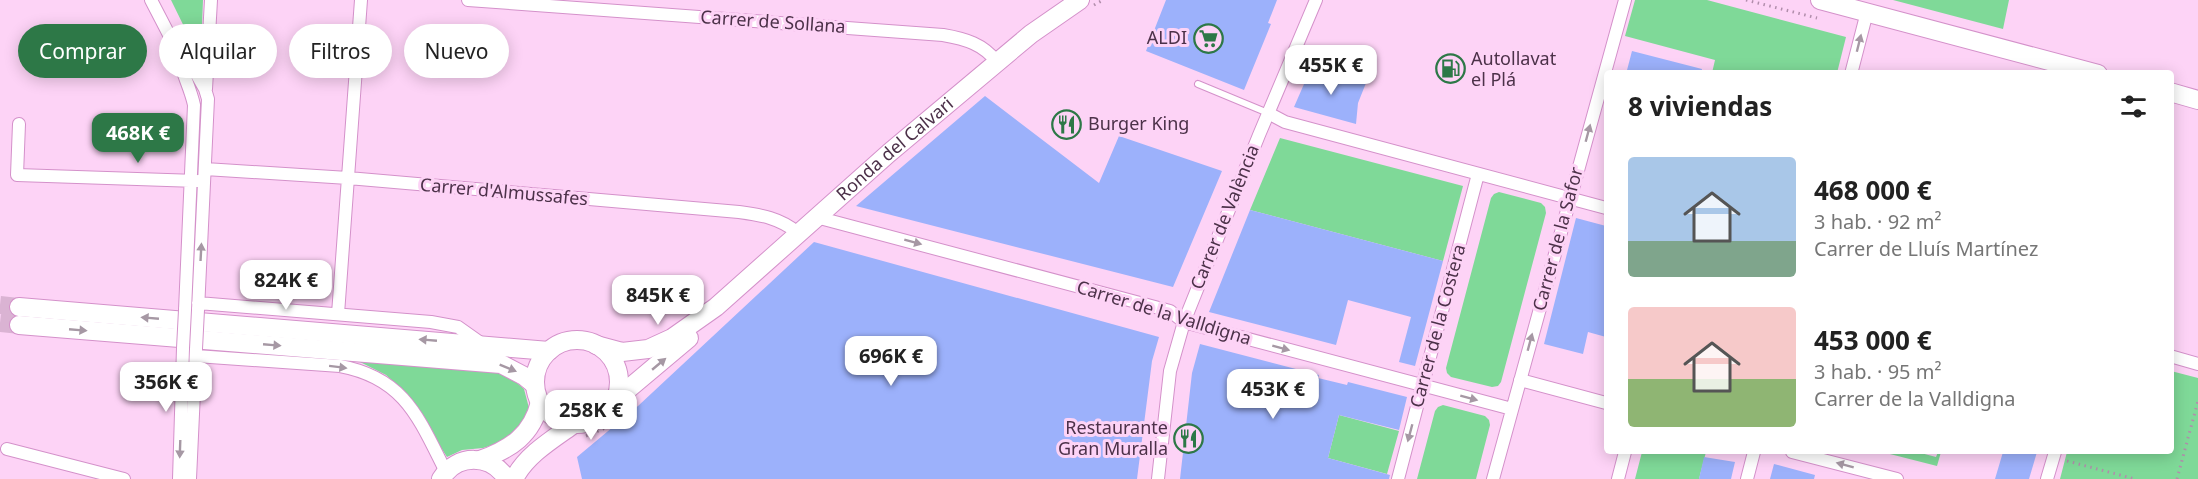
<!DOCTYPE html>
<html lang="es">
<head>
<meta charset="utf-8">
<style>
  :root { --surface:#fff; --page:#f2f2f2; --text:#222; --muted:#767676; --accent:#2d7847 }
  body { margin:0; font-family:"Noto Sans",sans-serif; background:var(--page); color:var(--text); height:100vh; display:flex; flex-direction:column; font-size:22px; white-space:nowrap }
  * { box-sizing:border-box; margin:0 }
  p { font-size:20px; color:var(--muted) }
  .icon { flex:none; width:33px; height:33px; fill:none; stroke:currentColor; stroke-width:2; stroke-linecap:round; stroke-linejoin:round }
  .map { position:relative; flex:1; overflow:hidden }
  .panel { position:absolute; left:1604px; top:70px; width:570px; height:384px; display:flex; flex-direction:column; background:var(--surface); border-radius:6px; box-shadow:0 3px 15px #0003 }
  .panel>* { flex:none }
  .hud { position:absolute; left:18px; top:24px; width:570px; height:54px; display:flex; gap:12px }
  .price { position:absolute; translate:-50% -51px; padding:0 14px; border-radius:12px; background:#fff; color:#222; font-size:20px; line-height:39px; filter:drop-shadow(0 2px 3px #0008) }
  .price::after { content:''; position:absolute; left:50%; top:36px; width:18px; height:14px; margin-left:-9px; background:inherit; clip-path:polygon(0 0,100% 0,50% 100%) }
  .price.active { background:var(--accent); color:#fff }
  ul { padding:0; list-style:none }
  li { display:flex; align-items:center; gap:18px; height:150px; padding:0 24px }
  li span { display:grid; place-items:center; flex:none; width:168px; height:120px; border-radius:6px; color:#555 }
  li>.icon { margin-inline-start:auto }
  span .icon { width:72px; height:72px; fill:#fffc; stroke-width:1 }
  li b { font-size:26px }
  h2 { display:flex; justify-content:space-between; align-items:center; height:72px; padding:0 24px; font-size:26px }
  .pill { padding:0 21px; border-radius:27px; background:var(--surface); box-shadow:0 3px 15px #0003; font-size:21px; line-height:54px }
  .pill.active { background:var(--accent); color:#fff }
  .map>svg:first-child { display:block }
</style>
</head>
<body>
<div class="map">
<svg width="2198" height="479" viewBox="0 0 2198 479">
  <rect width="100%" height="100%" fill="#fdd3f6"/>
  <path fill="#7fd998" d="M171,0H203L201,51L195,49Z
    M1635,0H1707L1846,37L1837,73H1712L1715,60L1625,36Z
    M1893,0H2009L2003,29Z
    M1280,138L1463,186L1443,261L1250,210Z
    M1499,192L1541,203L1545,207L1546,213L1501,382L1498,386L1492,387L1451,377L1447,373L1446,368L1491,198L1494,194Z
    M356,360L493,371L508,375L524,389L529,408L521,426L502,442L483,448L462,450L447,457L404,391L386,375Z
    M2171,371L2198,378V479H2060L2067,452H2170Z
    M1443,405L1485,416L1489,420L1490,425L1476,479H1417L1435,411L1438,407Z
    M1339,415L1399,431L1387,474L1328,458Z
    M1642,452H1706L1699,479H1635Z
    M1882,452H1917L1936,457L1938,452H1941L1937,466Z"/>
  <path fill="#9cb1fb" d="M1166,0H1277L1268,23L1271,24L1244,90L1146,51Z
    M1632,51L1702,69L1701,74H1626Z
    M1311,68L1366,83L1358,103L1356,124L1294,107Z
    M985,96L1099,183L1119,136L1222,171L1173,287L856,206Z
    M1250,210L1443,261L1415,366L1399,362L1411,317L1348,300L1336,345L1209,312Z
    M1576,218L1606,226V337L1588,332L1583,354L1544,344Z
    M814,242L1159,337L1152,361L1137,479H582L577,457L638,406Z
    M1200,344L1319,375L1318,378L1347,385L1348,382L1407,397L1399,430L1339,415L1328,458L1390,475L1389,479H1180L1192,373Z
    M2003,452H2037L2029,479H1995Z
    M1704,457L1735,462L1731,479H1699Z
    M1774,464L1815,475L1814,479H1770Z"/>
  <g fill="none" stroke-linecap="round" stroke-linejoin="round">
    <path stroke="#dab3d3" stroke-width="18" stroke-dasharray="18 9" stroke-linecap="butt" d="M0,305L19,307
      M0,323L19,325"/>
    <defs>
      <path id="lane" d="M1198,84L1268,113"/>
      <path id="street" d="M151,0L179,54L192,66L205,89L208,99L198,310
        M468,0L943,35C966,39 983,44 997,62
        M179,54C181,73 190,86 194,105L185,310
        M1851,74L1867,12
        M206,89L211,0
        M1268,113L1285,122L1606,208
        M19,124L17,175L197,181
        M205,169L348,178L739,212C761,215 780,218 798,233
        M816,217L1170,311L1184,322L1512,409
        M198,303L431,322L458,327L482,344
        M338,314L361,0
        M196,356L340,366C405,378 419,419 446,472
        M2170,356L2198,364
        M1520,380L1606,403
        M7,449L124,479
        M1792,452L1897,479
        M179,479L183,348
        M190,479L196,349
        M1158,479L1170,371L1184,322L1259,135L1316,0
        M1398,479L1478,174
        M1493,479L1625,0
        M1618,479L1625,452
        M1747,479L1754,452
        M2047,479L2055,452"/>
      <g id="secondary">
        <path d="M1820,0L2098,74"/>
        <path d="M2170,92L2198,100"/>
        <path d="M19,307L549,351"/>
        <path d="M19,325L501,364L524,376L535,385"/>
        <circle cx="577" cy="382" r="42"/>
        <path id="s1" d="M596,345L622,352L648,349L672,338L716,307L889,153L1031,34L1080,0"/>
        <path d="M614,401L689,338"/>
        <path d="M480,460C511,449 532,435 540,402"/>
        <path d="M441,479C457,453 491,454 507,479"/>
        <path d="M514,479C526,455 553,439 574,424"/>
      </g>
    </defs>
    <use href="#lane" stroke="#d491ca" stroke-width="8"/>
    <use href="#street" stroke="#d491ca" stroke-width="14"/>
    <use href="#secondary" stroke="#d491ca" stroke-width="20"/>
    <path stroke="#b18dab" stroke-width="3" stroke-dasharray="1.5 4.5" stroke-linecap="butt" d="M1746,0L1817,18
      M1094,5L1103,0
      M586,436L605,428L618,416
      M2067,461L2135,479
      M2177,479L2198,401"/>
    <use href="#lane" stroke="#fff" stroke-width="6"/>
    <use href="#street" stroke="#fff" stroke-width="12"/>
    <use href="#secondary" stroke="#fff" stroke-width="18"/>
    <defs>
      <path id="street-bridge" d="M183,348L185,310
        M196,349L198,310"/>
    </defs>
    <use href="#street-bridge" stroke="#d491ca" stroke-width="14" stroke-linecap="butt"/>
    <use href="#street-bridge" stroke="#fff" stroke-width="12"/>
  </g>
  <defs><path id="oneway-solid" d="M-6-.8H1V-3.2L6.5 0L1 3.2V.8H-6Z" transform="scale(1.5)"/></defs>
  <g fill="#a698a4">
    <use href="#oneway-solid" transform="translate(1859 43) rotate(-76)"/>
    <use href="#oneway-solid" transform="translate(1588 133) rotate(-75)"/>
    <use href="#oneway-solid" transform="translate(913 242) rotate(15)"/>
    <use href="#oneway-solid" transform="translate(201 252) rotate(-87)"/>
    <use href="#oneway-solid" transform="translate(150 318) rotate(-175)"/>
    <use href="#oneway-solid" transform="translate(78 330) rotate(5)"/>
    <use href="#oneway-solid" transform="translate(428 340) rotate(-175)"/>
    <use href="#oneway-solid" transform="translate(1530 342) rotate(-75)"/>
    <use href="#oneway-solid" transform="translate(272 345) rotate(5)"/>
    <use href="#oneway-solid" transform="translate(1281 348) rotate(15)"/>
    <use href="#oneway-solid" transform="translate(659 364) rotate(-40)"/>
    <use href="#oneway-solid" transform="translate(338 367) rotate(7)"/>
    <use href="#oneway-solid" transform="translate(508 368) rotate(22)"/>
    <use href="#oneway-solid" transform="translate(1469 398) rotate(15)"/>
    <use href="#oneway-solid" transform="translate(1410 433) rotate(105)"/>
    <use href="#oneway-solid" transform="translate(180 449) rotate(92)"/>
    <use href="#oneway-solid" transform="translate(1845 465) rotate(-165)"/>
  </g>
  <defs>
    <symbol id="supermarket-ring" viewBox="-11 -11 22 22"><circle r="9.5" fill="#fdd3f6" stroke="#2d7847" stroke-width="1.5"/><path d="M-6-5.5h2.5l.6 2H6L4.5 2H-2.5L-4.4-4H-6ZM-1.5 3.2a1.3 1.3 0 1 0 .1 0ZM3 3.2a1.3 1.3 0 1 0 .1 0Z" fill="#2d7847"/></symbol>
    <symbol id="fuel-ring" viewBox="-11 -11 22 22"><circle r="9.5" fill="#fdd3f6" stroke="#2d7847" stroke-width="1.5"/><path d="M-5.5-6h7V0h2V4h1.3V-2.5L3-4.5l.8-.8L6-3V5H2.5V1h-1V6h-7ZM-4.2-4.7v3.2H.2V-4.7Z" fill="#2d7847"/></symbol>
    <symbol id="restaurant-ring" viewBox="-11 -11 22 22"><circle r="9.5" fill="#fdd3f6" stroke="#2d7847" stroke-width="1.5"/><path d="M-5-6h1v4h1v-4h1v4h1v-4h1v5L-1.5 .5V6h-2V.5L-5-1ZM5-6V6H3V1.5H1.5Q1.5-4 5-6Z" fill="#2d7847"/></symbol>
  </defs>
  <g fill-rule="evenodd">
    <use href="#supermarket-ring" x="1192" y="22" width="33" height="33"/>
    <use href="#fuel-ring" x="1434" y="52" width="33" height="33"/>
    <use href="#restaurant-ring" x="1050" y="108" width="33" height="33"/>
    <use href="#restaurant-ring" x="1172" y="422" width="33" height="33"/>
  </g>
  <g text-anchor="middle" stroke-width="6" stroke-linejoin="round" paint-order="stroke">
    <g font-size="18" fill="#4c3149" stroke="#fdd3f6">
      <text transform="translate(773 22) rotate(4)" y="6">Carrer de Sollana</text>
      <text dy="6" stroke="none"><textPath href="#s1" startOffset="372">Ronda del Calvari</textPath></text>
      <text transform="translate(504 192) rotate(5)" y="6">Carrer d'Almussafes</text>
      <text transform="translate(1225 217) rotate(-68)" y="6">Carrer de València</text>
      <text transform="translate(1558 239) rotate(-75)" y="6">Carrer de la Safor</text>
      <text transform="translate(1164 313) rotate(17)" y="6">Carrer de la Valldigna</text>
      <text transform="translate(1438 326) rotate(-75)" y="6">Carrer de la Costera</text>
    </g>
    <g font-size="18" fill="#4c3149" stroke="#fdd3f6" text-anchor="end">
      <text x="1187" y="44">ALDI</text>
      <text x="1471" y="65" text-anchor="start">Autollavat<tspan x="1471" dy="21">el Plá</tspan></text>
      <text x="1088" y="130" text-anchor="start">Burger King</text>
      <text x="1168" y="434">Restaurante<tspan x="1168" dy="21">Gran Muralla</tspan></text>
    </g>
  </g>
</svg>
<b class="price" style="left:1331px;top:96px">455K €</b>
<b class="price active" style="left:138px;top:164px">468K €</b>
<b class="price" style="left:286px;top:311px">824K €</b>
<b class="price" style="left:658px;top:326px">845K €</b>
<b class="price" style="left:891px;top:387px">696K €</b>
<b class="price" style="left:166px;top:413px">356K €</b>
<b class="price" style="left:1273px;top:420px">453K €</b>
<b class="price" style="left:591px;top:441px">258K €</b>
<div class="hud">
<a class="pill active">Comprar</a>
<a class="pill">Alquilar</a>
<a class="pill">Filtros</a>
<a class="pill">Nuevo</a>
</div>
<section class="panel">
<h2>8 viviendas<svg class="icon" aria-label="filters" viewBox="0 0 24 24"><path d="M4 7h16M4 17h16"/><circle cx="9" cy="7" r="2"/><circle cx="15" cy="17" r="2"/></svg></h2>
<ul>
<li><span style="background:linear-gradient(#a9c7e8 70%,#7fa58c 0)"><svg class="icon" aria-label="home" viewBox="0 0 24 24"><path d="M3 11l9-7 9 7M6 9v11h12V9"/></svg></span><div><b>468 000 €</b><p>3 hab. · 92 m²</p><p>Carrer de Lluís Martínez</p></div></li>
<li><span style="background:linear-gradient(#f6c9c9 60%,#8fb573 0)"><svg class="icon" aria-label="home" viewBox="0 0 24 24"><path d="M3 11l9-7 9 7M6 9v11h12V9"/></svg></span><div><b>453 000 €</b><p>3 hab. · 95 m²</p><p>Carrer de la Valldigna</p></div></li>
</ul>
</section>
</div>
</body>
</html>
